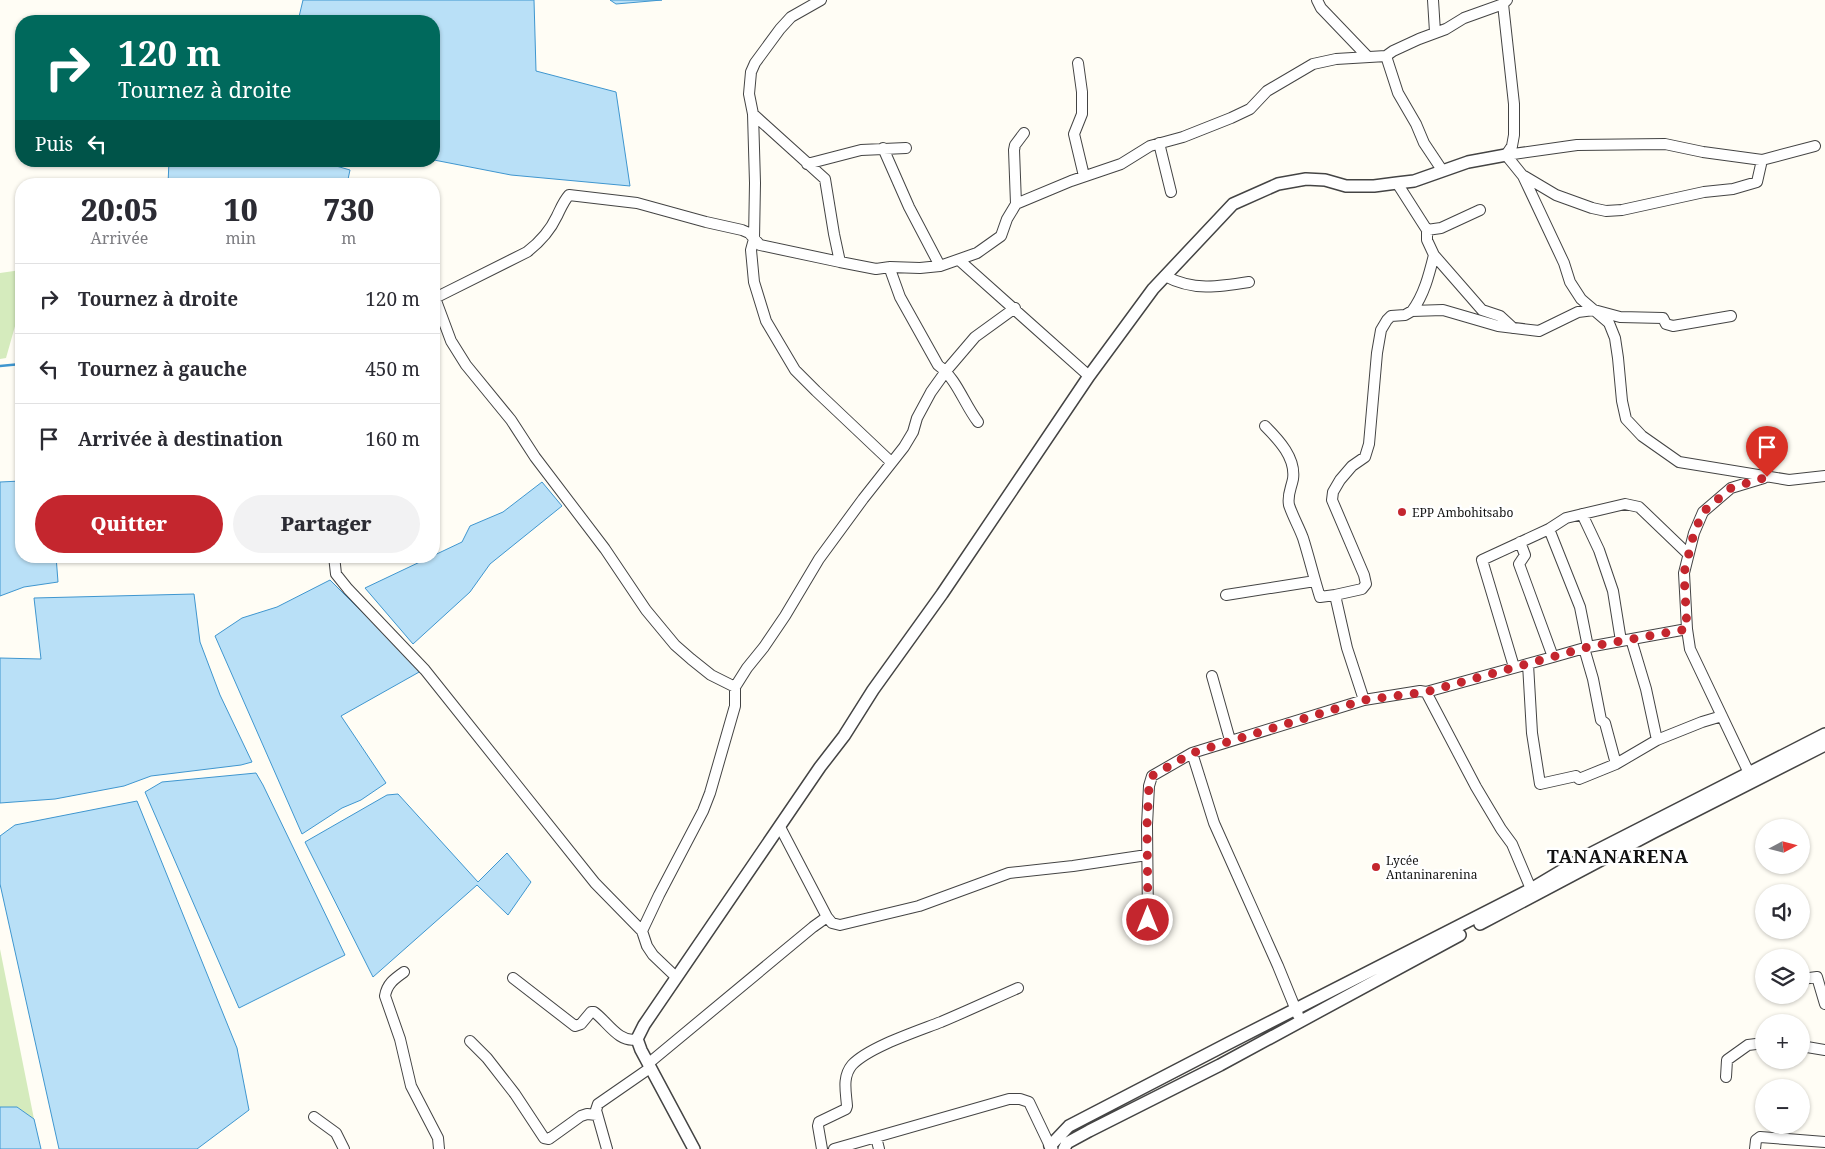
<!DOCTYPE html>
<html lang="fr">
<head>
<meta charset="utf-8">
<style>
	body { margin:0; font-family:"Noto Serif",serif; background:#f2f2f3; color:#2b2b33; height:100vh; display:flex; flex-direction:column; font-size:19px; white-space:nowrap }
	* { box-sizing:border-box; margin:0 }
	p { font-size:16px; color:#7c7c81 }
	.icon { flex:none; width:28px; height:28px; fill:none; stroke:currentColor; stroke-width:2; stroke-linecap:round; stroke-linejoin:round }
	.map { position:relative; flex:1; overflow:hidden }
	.sheet { position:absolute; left:15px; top:178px; width:425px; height:385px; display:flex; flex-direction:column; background:#fff; border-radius:20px; box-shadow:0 1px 4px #0004 }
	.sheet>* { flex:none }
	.hud { position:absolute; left:15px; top:15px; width:425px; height:152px; border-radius:20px; box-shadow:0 1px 4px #0004; background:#00695c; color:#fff; overflow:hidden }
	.needle { width:32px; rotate:83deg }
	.fabs { position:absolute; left:1755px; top:819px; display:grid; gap:10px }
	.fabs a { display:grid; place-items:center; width:55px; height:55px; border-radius:50%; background:#fff; box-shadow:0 1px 4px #0004; font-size:25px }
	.pin { position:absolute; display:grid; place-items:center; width:42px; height:42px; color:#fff; margin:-51px -21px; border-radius:50% 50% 50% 0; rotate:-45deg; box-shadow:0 0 5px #0007 }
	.pin .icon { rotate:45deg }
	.me { position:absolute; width:55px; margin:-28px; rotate:0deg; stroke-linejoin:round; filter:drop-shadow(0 0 4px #0008) }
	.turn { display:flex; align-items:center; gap:18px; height:105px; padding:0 20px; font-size:22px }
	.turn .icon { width:65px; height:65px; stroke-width:2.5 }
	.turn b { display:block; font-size:35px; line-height:42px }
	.then { display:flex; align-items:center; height:48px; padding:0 20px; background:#0003; gap:10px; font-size:19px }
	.eta { display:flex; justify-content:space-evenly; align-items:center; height:85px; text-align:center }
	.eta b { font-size:30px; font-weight:800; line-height:35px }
	.button { display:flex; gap:10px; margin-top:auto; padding:10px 20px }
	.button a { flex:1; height:58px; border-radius:30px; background:#c4262e; color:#fff; font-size:20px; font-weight:800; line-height:58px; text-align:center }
	.button a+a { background:#f2f2f3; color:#2b2b33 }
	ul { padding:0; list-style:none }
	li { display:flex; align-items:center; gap:15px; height:70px; padding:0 20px; border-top:1px solid #e1e1e2 }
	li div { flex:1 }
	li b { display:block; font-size:19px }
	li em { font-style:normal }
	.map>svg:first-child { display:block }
	.green { fill:#d5ebbd }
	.water { fill:#b9e0f7; stroke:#3f96cf }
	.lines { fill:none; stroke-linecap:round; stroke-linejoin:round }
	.stream { stroke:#3f96cf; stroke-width:2.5 }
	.minor-casing { stroke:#444; stroke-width:12 }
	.tertiary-casing { stroke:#444; stroke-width:14 }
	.minor { stroke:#fff; stroke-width:10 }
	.tertiary { stroke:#fff; stroke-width:11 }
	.route { stroke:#c4262e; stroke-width:9; stroke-dasharray:0 16.2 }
	.poi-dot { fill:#c4262e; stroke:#fff; stroke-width:2 }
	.labels { text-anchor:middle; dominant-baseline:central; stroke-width:5; stroke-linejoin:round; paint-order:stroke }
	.poi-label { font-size:12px; fill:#111; stroke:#fff; text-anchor:start }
	.district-label { font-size:18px; font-weight:bold; letter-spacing:1px; fill:#111; stroke:#fff }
</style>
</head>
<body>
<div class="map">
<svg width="1825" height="1149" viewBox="0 0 1825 1149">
	<rect width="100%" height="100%" fill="#fffdf5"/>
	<path class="green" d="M21,270V305L6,358L0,359V273Z
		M0,949L34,1119L17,1107H0Z"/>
	<path class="water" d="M303,0H534L536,71L616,92L630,186L511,175L434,160V21H298Z
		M610,0H662L616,4Z
		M169,161H319L350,170L347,184H168Z
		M21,481V556H56L58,582L24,587L0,596V482Z
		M542,482L562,506L490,564L470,592L413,644L365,588L462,542L470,526L503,512Z
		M330,580L421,671L341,716L386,783L361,800L342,808L302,834L215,636L242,618L277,607Z
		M194,594L200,642L220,695L252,762L241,765L151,776L124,786L55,799L0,803V658L41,659L34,598Z
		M256,773L263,785L345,955L239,1008L145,792L162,782Z
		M398,794L478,882L507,853L531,882L508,915L477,885L373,977L305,842L387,795Z
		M137,801L237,1048L249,1110L197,1149H59L0,884V836L15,825Z
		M0,1107H17L34,1119L41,1149H0Z"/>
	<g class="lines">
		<path class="stream" d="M0,366L21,364"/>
		<defs>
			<path id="minor" d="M821,0L791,17L780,29L755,63L751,72L749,94L753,114L755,183L754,239L751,250L754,282L766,321L795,370L816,391L891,462
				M1317,0L1321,8L1367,56
				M1433,0L1435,32
				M1386,56L1398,93L1416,124L1424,143L1442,170
				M1078,63L1082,92V114L1074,134L1084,176
				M753,114L825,179L834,234L840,262L876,269L890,267L920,268L940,266L977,253L1001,236L1007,219L1016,204L1014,150L1015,145L1024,133
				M1159,143L1171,192
				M883,148L909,207L940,266
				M1506,155L1523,176L1564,263L1570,282L1581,299L1609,323L1615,338L1618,358L1622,401L1626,419L1642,436L1679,462L1789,480L1825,476
				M1506,155L1577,145L1665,144L1703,152L1762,160L1815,146
				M1506,155L1512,146L1514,135V104L1503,4L1507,0
				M807,164L861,150L906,148
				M1524,176L1556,195L1592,208L1606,211L1622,210L1704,192L1733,189L1757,182L1762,160
				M1397,183L1427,230V240L1434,255L1482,310L1500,316L1513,328
				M1016,204L1071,181L1121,164L1150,146L1183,137L1231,118L1250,109L1267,91L1313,64L1336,59L1386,56L1393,51L1419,39L1446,29L1464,18L1503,4
				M1427,230L1441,228L1480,210
				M959,260L1089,376
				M890,267L891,272L900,297L938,365C957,379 964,404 978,422
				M1165,276C1193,291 1218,287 1249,282
				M1412,311C1424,295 1429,275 1434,255
				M1265,426C1279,440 1296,458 1293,479C1291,489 1287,495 1289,505C1293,517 1299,527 1303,538C1309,557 1314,578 1320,597L1335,595
				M1582,514L1599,550L1613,591L1621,641
				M1549,529L1580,607L1588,647
				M1520,542L1525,555L1519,564L1553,657L1588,647L1687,629
				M334,556L336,574L348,589L425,670L595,883L642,931L647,946L653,955L676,977
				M1226,595L1315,581
				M1631,639L1646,689L1657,740
				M1584,648L1593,679L1601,720L1605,723L1616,764
				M1528,664L1532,733L1540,784L1576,776L1579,779L1584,777L1616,764L1657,740L1702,722L1722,716
				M1514,667L1482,560L1549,529L1566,518L1625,504L1639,507L1688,554
				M1212,676L1230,740
				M735,687L747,668L764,647L785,616L819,559L863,499L904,447L913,432L917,418L931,392L946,371L975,337L1015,308
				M1426,692L1476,787L1501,829L1512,844L1531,889
				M1364,700L1347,648L1335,595L1362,589L1366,584L1364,575L1332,500L1333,492L1340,480L1352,466L1365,457L1369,444L1377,353L1381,330L1387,320L1391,316L1405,315L1412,311L1443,310L1498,326L1539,331L1578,312L1594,310L1620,317L1663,318L1666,324L1673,326L1731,316
				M1749,773L1690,649L1687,629L1684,573L1694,533L1703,512L1731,488L1764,478
				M780,827L827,917L832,923L840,925L919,906L1009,873L1073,866L1147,855
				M1148,920L1147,825L1149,786L1152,776L1192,753
				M642,931L659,895L703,811L710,793L735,706V687L711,675L691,659L675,645L646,610L605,549L535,457L511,420L466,365L451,341L435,298L527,252C540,242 550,231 557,216C561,208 563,202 569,195L637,203L706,222L742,230L749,233L760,245L840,262
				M404,972C394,979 387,984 385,996L400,1039L411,1086L438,1138L439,1149
				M513,978L575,1026L581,1024L591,1012H594C607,1021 619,1044 637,1039
				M1802,979L1817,977L1825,1004
				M1298,1015L1278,966L1214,823L1192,753L1364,700L1420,691L1426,692L1553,657
				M470,1041L487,1058L515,1094L544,1138L549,1139L581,1116L587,1114L597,1115
				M1801,1046L1825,1050
				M649,1063L813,927L827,917
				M1726,1077L1727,1060L1748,1045L1764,1043
				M314,1117L336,1133L344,1149
				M876,1137L879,1149
				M607,1149L596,1110L598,1104L650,1068
				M822,1149L818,1126L819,1122L846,1109L847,1106C846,1092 842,1077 852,1065C869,1047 918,1031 941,1022C967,1011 993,999 1018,988
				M834,1149L1009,1099H1020L1029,1102L1050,1146
				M1755,1149L1756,1140L1760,1137L1825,1142"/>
			<path id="tertiary" d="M1480,924L1654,832L1825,745
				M694,1149L641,1050L637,1039L644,1025L820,767L844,736L873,690L942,594L1089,376L1153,289L1233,204L1278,184L1306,179L1325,180L1346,186H1374L1397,183L1414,181L1468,162L1506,155
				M1052,1149L1050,1146L1069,1126L1229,1043L1531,889L1588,855L1825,734
				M1064,1149L1067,1143L1089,1131L1220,1065L1460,935"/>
		</defs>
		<use href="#minor" class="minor-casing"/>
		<use href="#tertiary" class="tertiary-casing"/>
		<use href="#minor" class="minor"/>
		<use href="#tertiary" class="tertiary"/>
	</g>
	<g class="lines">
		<path class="route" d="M1148,920L1147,825L1149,786L1152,776L1192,753L1364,700L1426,692L1588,647L1687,629L1684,573L1694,533L1703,512L1731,488L1767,477"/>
	</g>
	<g class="poi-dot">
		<circle cx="1402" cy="512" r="5"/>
		<circle cx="1376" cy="867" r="5"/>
	</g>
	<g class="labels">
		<g class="poi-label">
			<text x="1412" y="512">EPP Ambohitsabo</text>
			<text x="1386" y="860">Lycée<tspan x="1386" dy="14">Antaninarenina</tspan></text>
		</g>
		<g class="district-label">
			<text x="1618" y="856">TANANARENA</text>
		</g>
	</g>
</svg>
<div class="fabs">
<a><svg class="needle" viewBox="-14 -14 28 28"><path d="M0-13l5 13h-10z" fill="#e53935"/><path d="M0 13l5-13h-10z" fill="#7c7c81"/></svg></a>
<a><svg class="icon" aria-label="sound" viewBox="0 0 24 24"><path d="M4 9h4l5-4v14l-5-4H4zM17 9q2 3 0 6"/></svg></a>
<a><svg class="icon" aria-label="layers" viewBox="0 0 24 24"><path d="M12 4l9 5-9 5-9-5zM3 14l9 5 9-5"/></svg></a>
<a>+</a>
<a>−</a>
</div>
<div class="pin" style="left:1767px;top:477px;background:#d93025"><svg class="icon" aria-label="arrive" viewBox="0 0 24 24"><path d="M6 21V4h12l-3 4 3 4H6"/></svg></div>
<svg class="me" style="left:1148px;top:920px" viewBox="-20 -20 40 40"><circle r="17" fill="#c4262e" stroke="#fff" stroke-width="3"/><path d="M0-11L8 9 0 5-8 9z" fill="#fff"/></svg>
<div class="hud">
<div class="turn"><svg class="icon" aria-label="right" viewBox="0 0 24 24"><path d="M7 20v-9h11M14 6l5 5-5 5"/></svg><div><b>120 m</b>Tournez à droite</div></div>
<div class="then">Puis<svg class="icon" aria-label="left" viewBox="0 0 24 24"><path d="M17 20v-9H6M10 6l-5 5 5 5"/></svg></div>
</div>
<section class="sheet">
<div class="eta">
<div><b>20:05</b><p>Arrivée</p></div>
<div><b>10</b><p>min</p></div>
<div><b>730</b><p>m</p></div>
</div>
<ul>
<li><svg class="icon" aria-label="right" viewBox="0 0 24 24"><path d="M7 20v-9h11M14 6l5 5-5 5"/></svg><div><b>Tournez à droite</b></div><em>120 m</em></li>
<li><svg class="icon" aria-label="left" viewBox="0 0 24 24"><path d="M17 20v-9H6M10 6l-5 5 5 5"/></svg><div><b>Tournez à gauche</b></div><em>450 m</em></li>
<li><svg class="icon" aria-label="arrive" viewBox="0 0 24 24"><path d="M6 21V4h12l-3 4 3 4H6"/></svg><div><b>Arrivée à destination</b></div><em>160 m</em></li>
</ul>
<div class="button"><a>Quitter</a><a>Partager</a></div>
</section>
</div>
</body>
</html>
